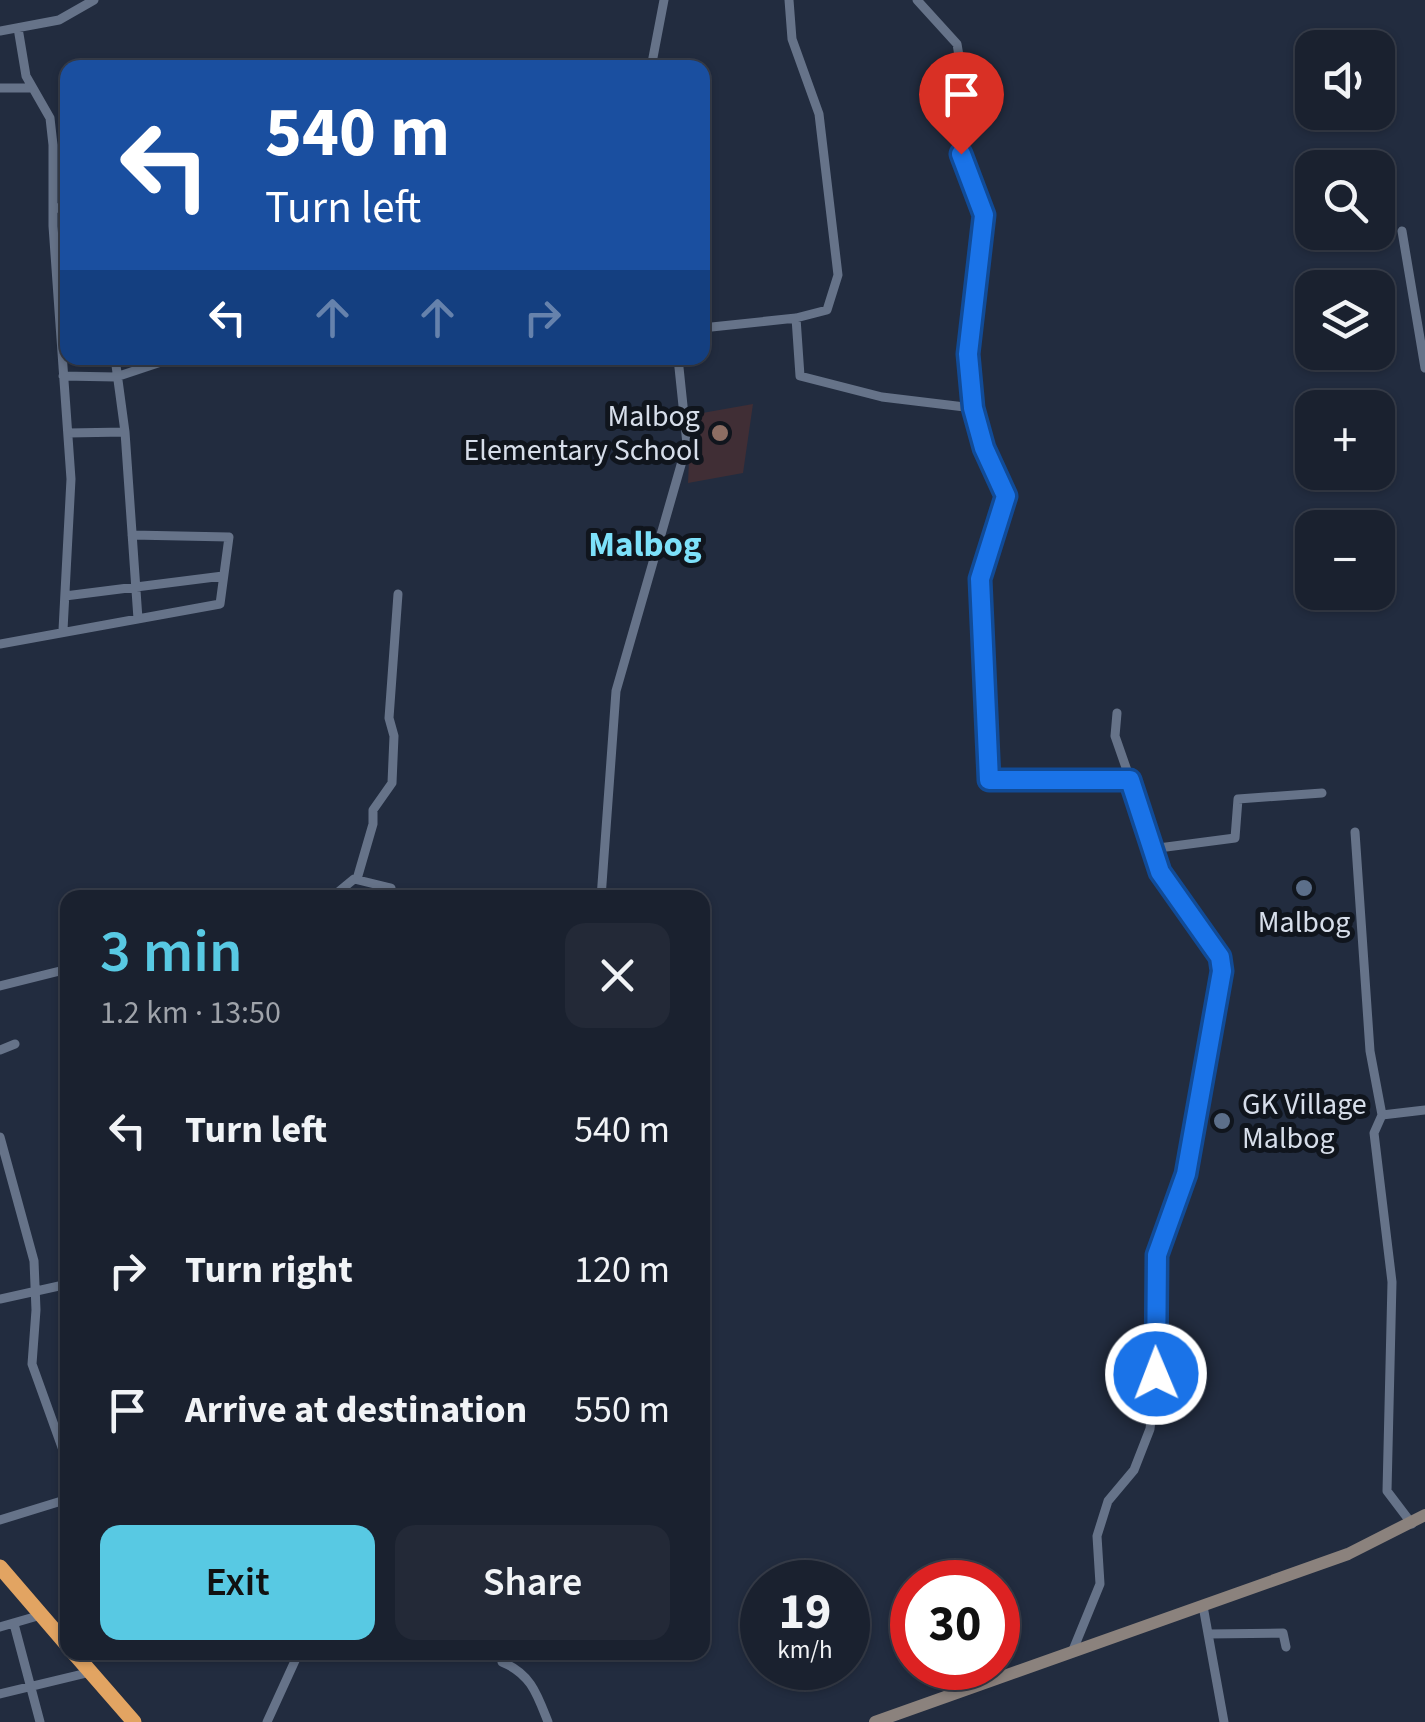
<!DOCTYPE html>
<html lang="en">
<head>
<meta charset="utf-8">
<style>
	body { margin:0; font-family:"Source Sans 3",sans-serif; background:#232937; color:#f1f3f6; height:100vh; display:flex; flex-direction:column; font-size:38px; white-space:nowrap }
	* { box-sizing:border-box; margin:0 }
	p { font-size:32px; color:#9fa3aa }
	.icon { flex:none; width:55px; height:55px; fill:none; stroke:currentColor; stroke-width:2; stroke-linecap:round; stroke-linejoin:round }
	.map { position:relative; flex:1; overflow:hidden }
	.panel { position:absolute; left:60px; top:890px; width:650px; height:770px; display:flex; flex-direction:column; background:#1a212f; border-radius:20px; box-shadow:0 2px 8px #0004,0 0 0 2px #383e4b }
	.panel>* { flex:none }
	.banner { position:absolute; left:60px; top:60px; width:650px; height:305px; border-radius:20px; box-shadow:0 2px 8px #0004,0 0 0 2px #383e4b; background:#1a4fa0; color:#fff; overflow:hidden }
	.buttons { position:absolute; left:1295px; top:30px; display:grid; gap:20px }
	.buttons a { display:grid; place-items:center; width:100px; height:100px; border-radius:20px; background:#1a212f; box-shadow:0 2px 8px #0004,0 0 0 2px #383e4b; font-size:50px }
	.speed { position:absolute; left:740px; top:1560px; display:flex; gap:20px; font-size:50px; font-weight:700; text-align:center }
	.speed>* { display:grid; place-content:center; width:130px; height:130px; border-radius:50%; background:#1a212f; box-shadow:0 2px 8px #0004,0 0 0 2px #383e4b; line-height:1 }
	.speed small { font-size:25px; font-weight:400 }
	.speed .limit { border:15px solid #d22; background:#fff; color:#111 }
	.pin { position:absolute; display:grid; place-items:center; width:85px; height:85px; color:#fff; margin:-102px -42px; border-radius:50% 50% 50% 0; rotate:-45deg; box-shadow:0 0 10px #0007 }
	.pin .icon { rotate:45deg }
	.me { position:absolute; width:110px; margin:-55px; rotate:359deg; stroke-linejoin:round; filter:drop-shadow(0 0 8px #0008) }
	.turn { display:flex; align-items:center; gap:35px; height:210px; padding:0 40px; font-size:45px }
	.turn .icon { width:130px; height:130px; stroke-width:2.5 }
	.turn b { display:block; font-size:70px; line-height:85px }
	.lanes { display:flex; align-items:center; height:95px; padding:0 40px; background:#0003; justify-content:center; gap:50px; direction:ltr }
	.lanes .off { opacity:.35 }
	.round { display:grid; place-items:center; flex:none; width:105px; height:105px; border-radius:20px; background:#232937 }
	.head { display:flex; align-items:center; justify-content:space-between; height:170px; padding:0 40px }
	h1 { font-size:60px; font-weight:600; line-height:75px; color:#58c9e3 }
	.button { display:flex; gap:20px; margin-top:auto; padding:20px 40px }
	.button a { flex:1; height:115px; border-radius:20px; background:#58c9e3; color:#111; font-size:40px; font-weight:600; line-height:115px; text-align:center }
	.button a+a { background:#232937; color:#f1f3f6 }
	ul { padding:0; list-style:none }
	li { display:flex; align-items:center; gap:30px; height:140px; padding:0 40px }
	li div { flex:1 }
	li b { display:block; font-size:38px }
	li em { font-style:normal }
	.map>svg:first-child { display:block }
	.education { fill:#402e35 }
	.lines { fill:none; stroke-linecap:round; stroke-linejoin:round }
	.street { stroke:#667389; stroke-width:9 }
	.secondary { stroke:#8b827d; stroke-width:12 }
	.highway { stroke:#e2a462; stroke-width:15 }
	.route-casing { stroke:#114b97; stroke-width:25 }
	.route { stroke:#1a73e8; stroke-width:18 }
	.education-dot { fill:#8d6e63; stroke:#10151d; stroke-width:4 }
	.service-dot { fill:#5c6f8a; stroke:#10151d; stroke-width:4 }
	.labels { text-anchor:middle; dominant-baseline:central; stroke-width:10; stroke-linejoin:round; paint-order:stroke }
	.poi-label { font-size:30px; fill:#d7deea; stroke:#10151d; text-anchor:end }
	.quarter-label { font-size:35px; font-weight:bold; fill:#7de1fa; stroke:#10151d }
</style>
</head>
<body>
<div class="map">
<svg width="1425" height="1722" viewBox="0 0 1425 1722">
	<rect width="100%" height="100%" fill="#222c3f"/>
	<path class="education" d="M753,404L743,473L688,483L691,415Z"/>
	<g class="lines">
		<path class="street" d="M917,0L957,44L964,85L961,154L984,215L967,354L973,408
			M18,28L26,76L50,118L53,145V226L71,479L63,630
			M0,31L59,20L94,0
			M651,68L664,0
			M0,88H30
			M53,207L68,210
			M1402,231L1425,368
			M796,318L800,376L882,397L973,408L983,448L1006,496L980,579L989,780L1130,779L1159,872L1220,957L1222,971L1186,1174L1157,1255L1156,1374L1150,1429L1134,1470L1108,1501L1097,1536L1100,1584L1073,1650
			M702,328L796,318L827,310L838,275L819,114L792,39L789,0
			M115,358L125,432L138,619
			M63,376L116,377L173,358
			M68,433L125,432
			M65,596L223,576
			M0,644L220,604L229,537L132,535
			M1117,713L1115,736L1130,779
			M1355,832L1370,1051L1382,1115L1425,1110
			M1151,849L1235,838L1238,799L1322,793
			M357,879L373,824V810L392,783L394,736L389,718L398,594
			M331,898L354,879L391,888
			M601,898L616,691L687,444L678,358
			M0,986L68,969
			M0,1050L15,1044
			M1382,1115L1374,1133L1392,1282L1387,1491L1412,1524
			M0,1137L34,1261L36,1310L32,1364L68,1464
			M0,1299L68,1284
			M0,1520L68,1499
			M1203,1606L1224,1722
			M14,1624L40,1722
			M0,1627L41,1615
			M1208,1634L1283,1633L1286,1647
			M502,1662C531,1674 537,1694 548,1722
			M0,1694L91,1672
			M267,1722L299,1652"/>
		<path class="secondary" d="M875,1722L1348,1554L1425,1515"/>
		<path class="highway" d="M0,1567L68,1646
			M73,1652L134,1722"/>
	</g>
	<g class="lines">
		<defs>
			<path id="route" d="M961,154L984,215L968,354L973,408L984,448L1006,496L980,579L989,780H1130L1160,872L1220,957L1222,971L1186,1174L1157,1255L1156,1374"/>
		</defs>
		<use href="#route" class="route-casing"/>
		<use href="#route" class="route"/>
	</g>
	<circle class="education-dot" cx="720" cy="433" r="10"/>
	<g class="service-dot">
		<circle cx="1304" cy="888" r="10"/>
		<circle cx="1222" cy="1121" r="10"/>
	</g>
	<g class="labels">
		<g class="poi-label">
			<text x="700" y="416">Malbog<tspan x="700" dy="34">Elementary School</tspan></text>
			<text x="1304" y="922" text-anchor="middle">Malbog</text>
			<text x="1242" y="1104" text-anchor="start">GK Village<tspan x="1242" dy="34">Malbog</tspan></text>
		</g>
		<g class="quarter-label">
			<text x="645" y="545">Malbog</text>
		</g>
	</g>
</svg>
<div class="buttons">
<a><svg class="icon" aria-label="sound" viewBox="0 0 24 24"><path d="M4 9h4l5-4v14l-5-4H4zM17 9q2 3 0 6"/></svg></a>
<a><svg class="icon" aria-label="search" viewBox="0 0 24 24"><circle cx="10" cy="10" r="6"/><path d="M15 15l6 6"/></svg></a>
<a><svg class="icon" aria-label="layers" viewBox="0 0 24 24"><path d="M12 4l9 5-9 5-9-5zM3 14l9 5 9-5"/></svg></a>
<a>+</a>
<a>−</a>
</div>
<div class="speed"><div>19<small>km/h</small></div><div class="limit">30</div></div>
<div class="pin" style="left:961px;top:154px;background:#d93025"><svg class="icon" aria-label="arrive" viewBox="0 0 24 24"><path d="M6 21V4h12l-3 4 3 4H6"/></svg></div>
<svg class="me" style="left:1156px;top:1374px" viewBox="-20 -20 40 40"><circle r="17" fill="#1a73e8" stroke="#fff" stroke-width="3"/><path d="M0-11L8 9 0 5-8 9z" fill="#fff"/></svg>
<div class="banner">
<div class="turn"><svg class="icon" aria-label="left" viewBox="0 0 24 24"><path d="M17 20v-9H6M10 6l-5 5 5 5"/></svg><div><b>540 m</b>Turn left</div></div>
<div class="lanes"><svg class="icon" aria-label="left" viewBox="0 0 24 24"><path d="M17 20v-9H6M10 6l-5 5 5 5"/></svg><svg class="icon off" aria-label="ahead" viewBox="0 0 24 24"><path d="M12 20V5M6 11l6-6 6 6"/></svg><svg class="icon off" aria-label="ahead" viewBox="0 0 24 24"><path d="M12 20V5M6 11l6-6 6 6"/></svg><svg class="icon off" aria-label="right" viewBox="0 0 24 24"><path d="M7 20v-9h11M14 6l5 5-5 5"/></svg></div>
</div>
<section class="panel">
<div class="head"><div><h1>3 min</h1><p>1.2 km · 13:50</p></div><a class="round"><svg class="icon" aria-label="close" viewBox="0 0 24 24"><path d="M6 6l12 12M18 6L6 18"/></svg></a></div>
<ul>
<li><svg class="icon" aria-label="left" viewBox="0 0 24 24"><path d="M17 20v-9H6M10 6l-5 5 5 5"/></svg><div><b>Turn left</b></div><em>540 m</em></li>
<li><svg class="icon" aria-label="right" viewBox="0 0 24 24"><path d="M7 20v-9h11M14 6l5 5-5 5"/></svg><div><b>Turn right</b></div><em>120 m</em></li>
<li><svg class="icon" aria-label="arrive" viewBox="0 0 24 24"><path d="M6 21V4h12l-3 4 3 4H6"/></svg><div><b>Arrive at destination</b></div><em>550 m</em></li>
</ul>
<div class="button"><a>Exit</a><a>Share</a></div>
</section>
</div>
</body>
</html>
